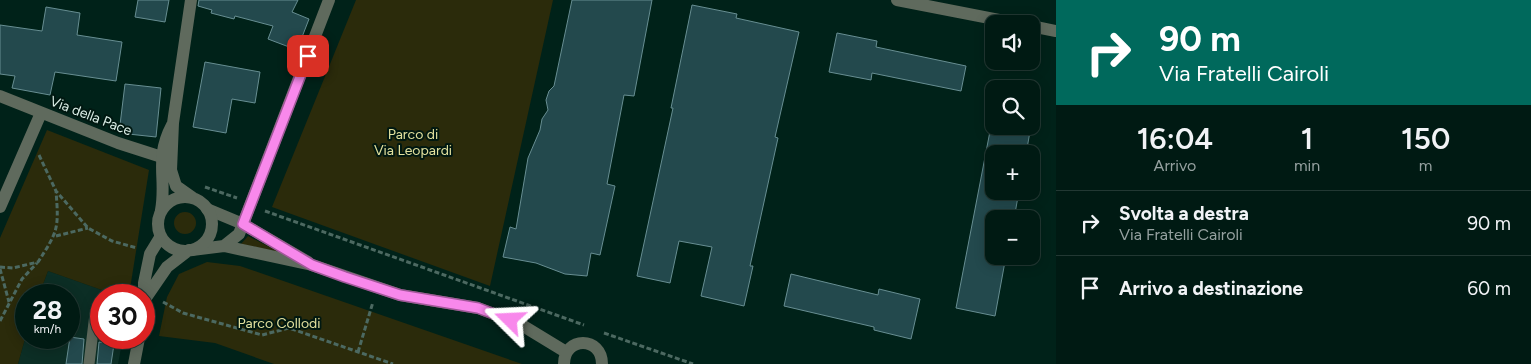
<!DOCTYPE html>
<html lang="it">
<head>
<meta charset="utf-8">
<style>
	body { margin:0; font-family:Figtree,sans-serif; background:#0e2721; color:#f1f3f6; height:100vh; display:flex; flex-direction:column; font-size:19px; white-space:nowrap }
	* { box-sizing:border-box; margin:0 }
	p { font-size:16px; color:#95a1a0 }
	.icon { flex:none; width:28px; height:28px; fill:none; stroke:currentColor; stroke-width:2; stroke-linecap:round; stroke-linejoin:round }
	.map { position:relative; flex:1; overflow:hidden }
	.side { display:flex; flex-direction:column; background:#001a13; width:475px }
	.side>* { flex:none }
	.top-card { background:#00695c; color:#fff; overflow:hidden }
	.tools { position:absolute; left:985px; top:15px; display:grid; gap:10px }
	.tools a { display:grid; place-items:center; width:55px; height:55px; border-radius:10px; background:#001a13; box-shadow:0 2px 12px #0003,0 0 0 1px #223833; font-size:25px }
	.speed { position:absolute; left:15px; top:284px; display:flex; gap:10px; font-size:25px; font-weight:700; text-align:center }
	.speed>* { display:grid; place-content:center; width:65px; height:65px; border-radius:50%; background:#001a13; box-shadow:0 2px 12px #0003,0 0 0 1px #223833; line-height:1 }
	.speed small { font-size:12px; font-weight:400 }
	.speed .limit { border:8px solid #d22; background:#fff; color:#111 }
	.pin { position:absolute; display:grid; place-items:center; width:42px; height:42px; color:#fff; margin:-21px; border-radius:10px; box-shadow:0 2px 8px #0006 }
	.me { position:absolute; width:55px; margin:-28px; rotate:291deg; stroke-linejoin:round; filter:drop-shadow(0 0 4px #0008) }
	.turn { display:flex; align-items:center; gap:18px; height:105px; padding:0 20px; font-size:22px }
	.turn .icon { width:65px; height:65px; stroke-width:2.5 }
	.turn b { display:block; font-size:35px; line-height:42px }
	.eta { display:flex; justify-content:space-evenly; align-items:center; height:85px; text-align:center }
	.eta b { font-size:30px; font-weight:600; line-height:35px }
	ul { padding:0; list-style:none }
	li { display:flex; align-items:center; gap:15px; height:65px; padding:0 20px; border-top:1px solid #223833 }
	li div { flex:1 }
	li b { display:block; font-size:19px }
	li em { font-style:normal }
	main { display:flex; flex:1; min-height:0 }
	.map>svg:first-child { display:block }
	.built { fill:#0c2e25 }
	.green { fill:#2b2b0b }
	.building { fill:#23494d; stroke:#678e92 }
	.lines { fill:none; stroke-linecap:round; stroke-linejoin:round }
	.path { stroke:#4c6961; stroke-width:3; stroke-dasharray:5 2.5; stroke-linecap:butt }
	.service { stroke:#5f6a5d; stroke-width:11 }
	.minor { stroke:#5f6a5d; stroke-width:12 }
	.tertiary { stroke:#5f6a5d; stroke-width:12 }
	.route-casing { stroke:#a15899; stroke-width:12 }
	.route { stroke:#f888eb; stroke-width:9 }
	.labels { text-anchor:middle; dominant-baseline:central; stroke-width:4; stroke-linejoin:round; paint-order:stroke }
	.street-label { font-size:14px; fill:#dbeee7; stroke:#001811 }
	.park-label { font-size:14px; fill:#e2e19e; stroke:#001811 }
</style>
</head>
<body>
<main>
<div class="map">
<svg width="1056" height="364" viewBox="0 0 1056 364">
	<rect width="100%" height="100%" fill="#002219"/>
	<path class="built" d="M48,271L116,295H101V338H123L118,364H18L26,335V338H69V295H39Z"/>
	<path class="green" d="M356,0H553L490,286L272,207Z
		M47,130L149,170L129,295H116L48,271L39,295H26V335L18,364H0V238Z
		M174 223a11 11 0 1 1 22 0a11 11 0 1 1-22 0Z
		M248,236L279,252L241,244Z
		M207,262L240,266L522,364H274L215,343L159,336L167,297L179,274Z"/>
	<path class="building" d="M138,0H169L165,22L135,17Z
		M199,0H298L292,12L309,19L297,50L268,39L273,26L235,16L234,19L211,13L212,10L198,6Z
		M572,0H652L634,96L624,95L607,184L615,186L600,255L591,253L587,276L565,274L536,263L503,257L510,227L516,229L528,158L540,130L542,119L548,110L546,100L549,91L554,86Z
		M692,5L737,14L736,18L799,32L775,137L778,138L750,266H753L744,306L701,296L712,247L679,241L670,283L637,276L673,108H671Z
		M46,7L80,13L77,35L122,42L116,81L55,72L50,95L12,88L15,76L0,74V25L42,31Z
		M837,33L877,41L876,47L966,66L961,91L872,73L871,80L829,72Z
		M205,62L260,72L255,103L232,99L226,133L193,127Z
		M125,84L161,88L156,137L119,133Z
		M991,126H1031L1026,154H994V191H1019L1014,219H994V256H1006L995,316L956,308Z
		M791,274L878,295L879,289L920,299L911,339L874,330V327L784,306Z
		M70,337L84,339L82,364H66Z
		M99,342L114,344L111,364H97Z"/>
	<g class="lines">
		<path class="path" d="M39,155L56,191L88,228L112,241L137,248
			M205,187L237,198
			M265,211L584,325
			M56,236L88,228
			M0,267L13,268L38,262C58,231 59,229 56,191
			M0,269L9,302
			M163,302L183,313L262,335L289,328L393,364
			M0,321L22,279L37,263
			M604,333L693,364
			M358,352L373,302"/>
		<path class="service" d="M89,364L95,314L101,316"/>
		<path class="minor" d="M897,0L1020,24
			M1031,26L1056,31
			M0,96L118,143L171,160
			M0,207L41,113
			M207,209L243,224L308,262
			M224,246L239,234L329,0
			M192,250L224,246L312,265L400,295L478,308L520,324L566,352
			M564,364C564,336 602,336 602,364"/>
		<path class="tertiary" d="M191,0L173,123L171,170L176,186L193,198
			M158 224a27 27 0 1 1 54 0a27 27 0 1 1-54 0Z
			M161,210C167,178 154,159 172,125
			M145,299L167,267L189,250
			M144,307V283L150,254L161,236
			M134,364L139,338"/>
	</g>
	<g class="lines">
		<defs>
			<path id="route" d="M308,56L243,224L312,265L345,277L400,295L478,308L510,320"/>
		</defs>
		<use href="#route" class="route-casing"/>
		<use href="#route" class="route"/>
	</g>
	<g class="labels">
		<g class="street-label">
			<text transform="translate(91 116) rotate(21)">Via della Pace</text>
		</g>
		<g class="park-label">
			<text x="413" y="134">Parco di<tspan x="413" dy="16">Via Leopardi</tspan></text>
			<text x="279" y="323">Parco Collodi</text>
		</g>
	</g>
</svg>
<div class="tools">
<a><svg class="icon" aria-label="sound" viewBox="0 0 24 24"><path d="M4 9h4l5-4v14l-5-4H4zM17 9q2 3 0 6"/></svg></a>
<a><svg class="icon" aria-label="search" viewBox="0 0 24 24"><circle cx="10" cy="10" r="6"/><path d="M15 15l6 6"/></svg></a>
<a>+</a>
<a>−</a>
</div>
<div class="speed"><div>28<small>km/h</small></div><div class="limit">30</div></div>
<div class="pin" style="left:308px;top:56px;background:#d93025"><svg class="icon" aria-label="arrive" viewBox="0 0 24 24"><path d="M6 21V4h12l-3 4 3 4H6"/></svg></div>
<svg class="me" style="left:510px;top:320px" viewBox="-20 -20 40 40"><path d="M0-17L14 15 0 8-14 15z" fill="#f888eb" stroke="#fff" stroke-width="4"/></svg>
</div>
<section class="side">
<div class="top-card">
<div class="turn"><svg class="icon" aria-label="right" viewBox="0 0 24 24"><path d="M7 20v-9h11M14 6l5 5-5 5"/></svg><div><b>90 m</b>Via Fratelli Cairoli</div></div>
</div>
<div class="eta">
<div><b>16:04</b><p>Arrivo</p></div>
<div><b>1</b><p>min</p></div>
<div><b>150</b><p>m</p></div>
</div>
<ul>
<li><svg class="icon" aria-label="right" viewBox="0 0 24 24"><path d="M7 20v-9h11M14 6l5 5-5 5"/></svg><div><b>Svolta a destra</b><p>Via Fratelli Cairoli</p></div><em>90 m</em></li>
<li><svg class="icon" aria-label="arrive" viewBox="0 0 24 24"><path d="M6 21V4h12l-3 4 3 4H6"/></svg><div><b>Arrivo a destinazione</b></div><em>60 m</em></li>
</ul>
</section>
</main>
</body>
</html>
